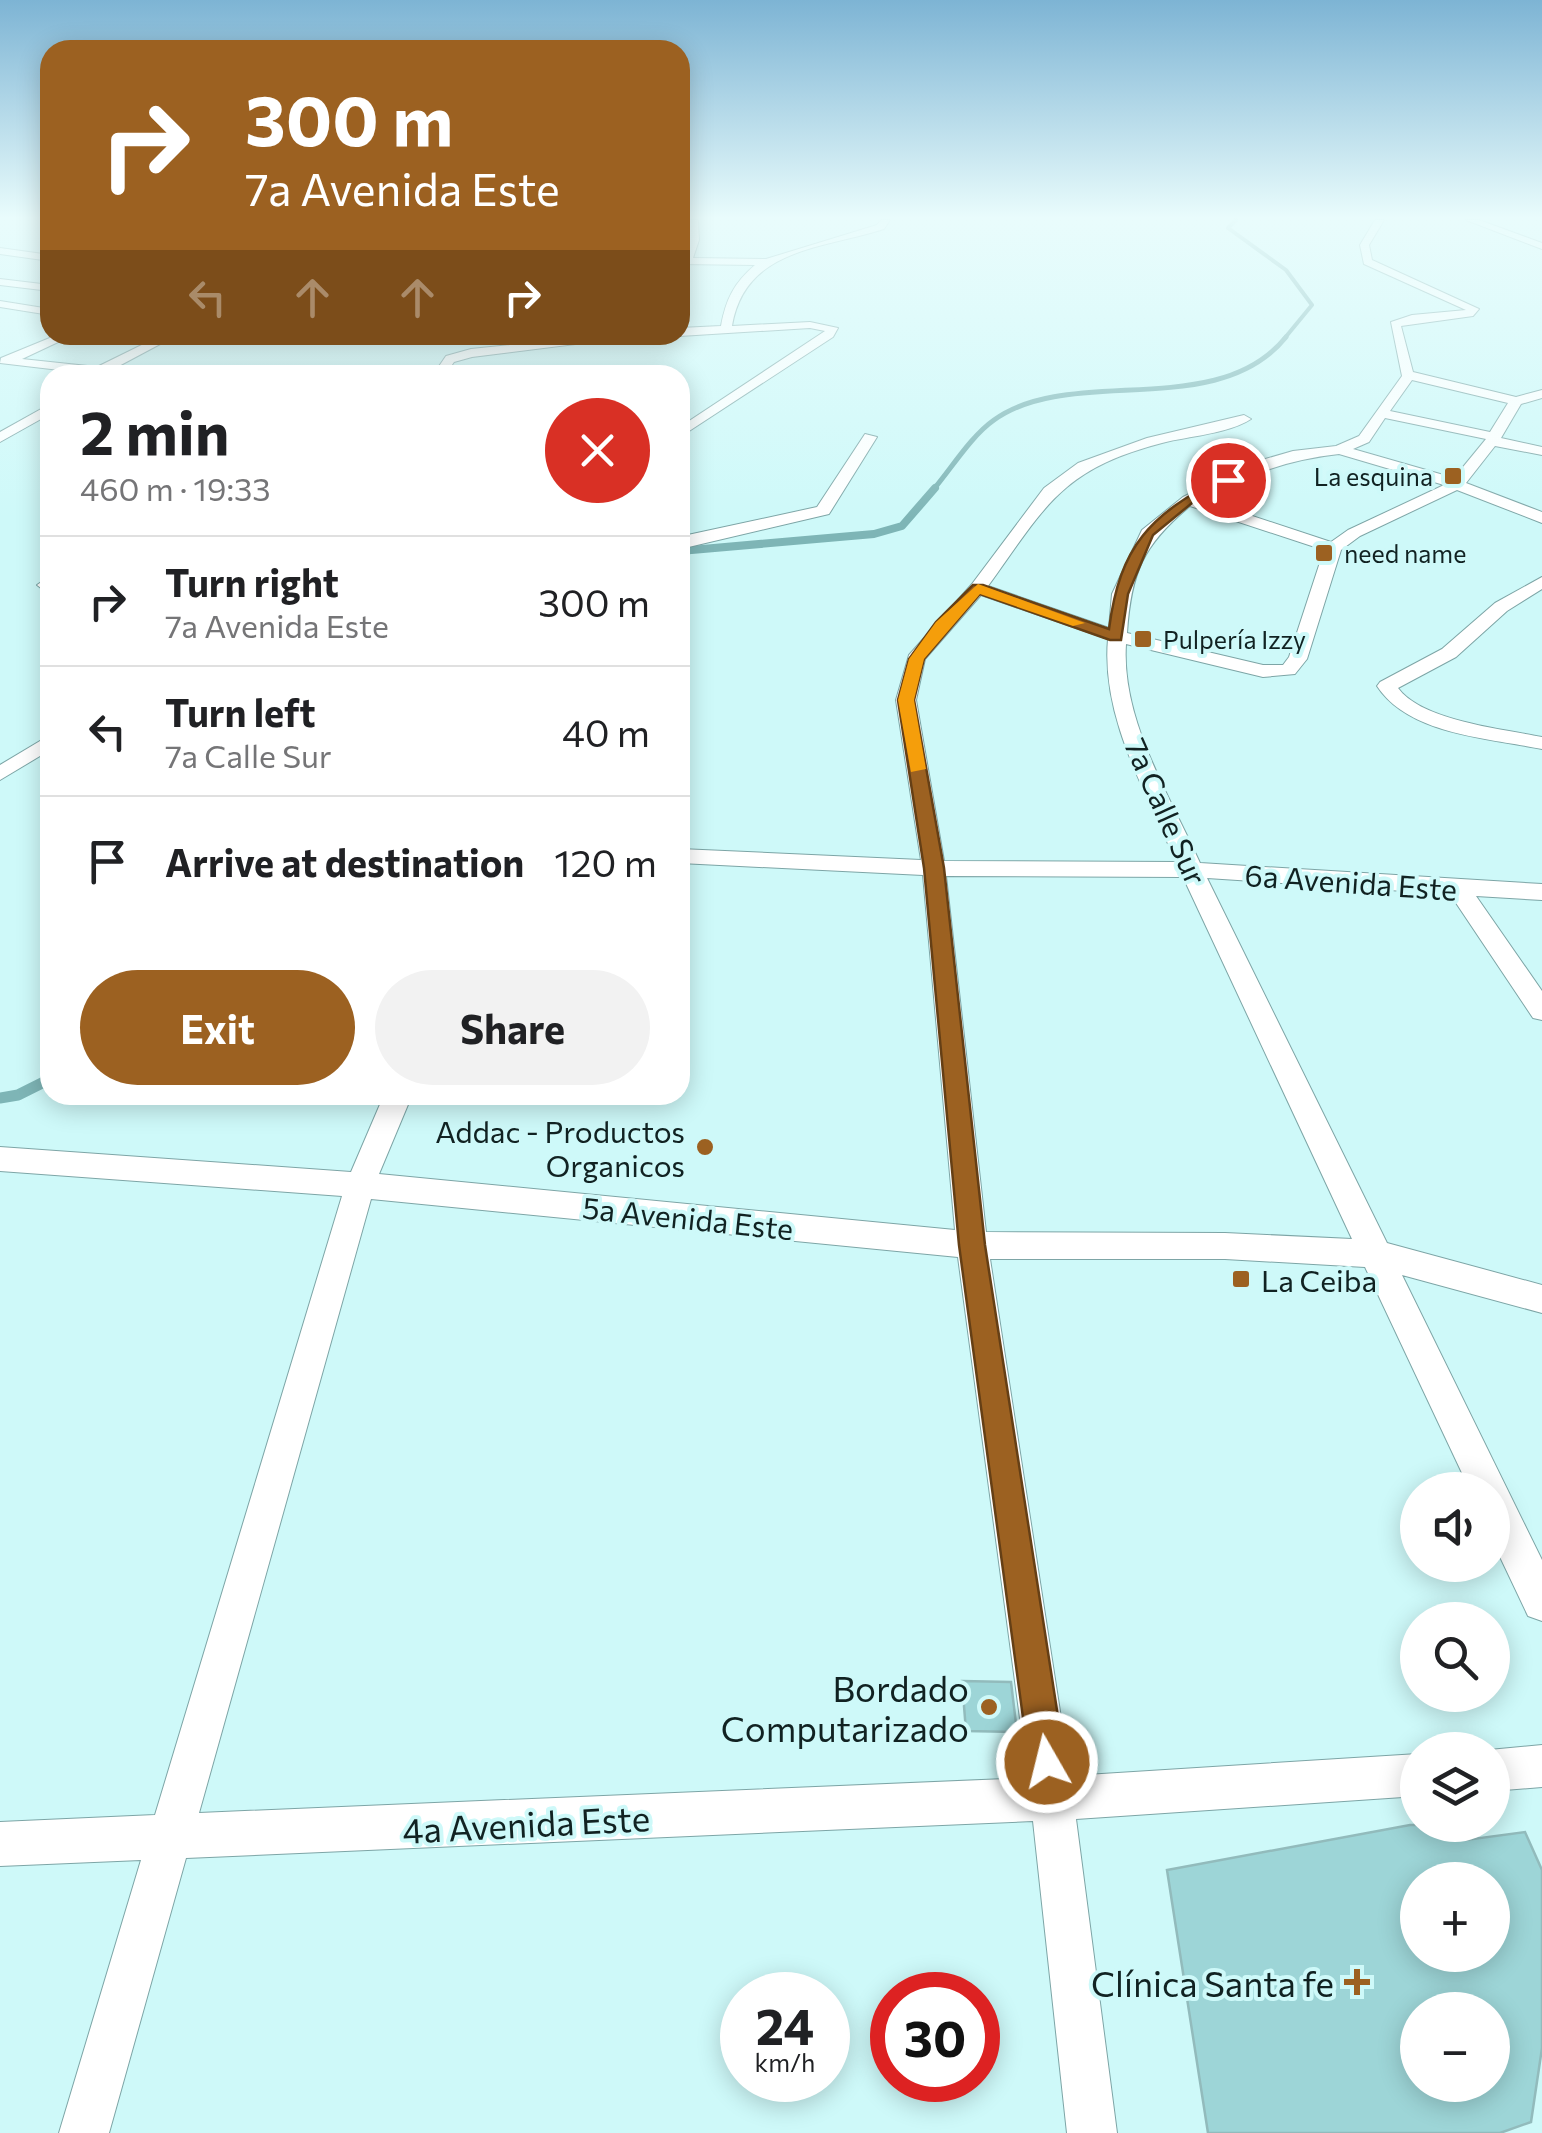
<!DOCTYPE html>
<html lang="en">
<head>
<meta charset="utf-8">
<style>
	body { margin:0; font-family:Commissioner,sans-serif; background:#f2f2f2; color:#202124; height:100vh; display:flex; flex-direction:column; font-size:38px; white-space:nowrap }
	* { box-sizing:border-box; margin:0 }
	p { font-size:32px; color:#757577 }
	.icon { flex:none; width:55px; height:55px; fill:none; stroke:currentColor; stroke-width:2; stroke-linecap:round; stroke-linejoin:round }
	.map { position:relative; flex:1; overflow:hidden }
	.sheet { position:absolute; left:40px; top:365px; width:650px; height:740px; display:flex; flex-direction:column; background:#fff; border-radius:30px; box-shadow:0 5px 25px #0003 }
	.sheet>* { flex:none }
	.banner { position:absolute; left:40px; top:40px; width:650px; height:305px; border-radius:30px; box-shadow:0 5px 25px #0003; background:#9c6121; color:#fff; overflow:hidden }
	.buttons { position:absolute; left:1400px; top:1472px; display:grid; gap:20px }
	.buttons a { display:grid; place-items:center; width:110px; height:110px; border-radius:50%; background:#fff; box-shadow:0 5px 25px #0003; font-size:50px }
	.speed { position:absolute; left:720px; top:1972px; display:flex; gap:20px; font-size:50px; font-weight:700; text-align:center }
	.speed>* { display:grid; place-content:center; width:130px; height:130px; border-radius:50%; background:#fff; box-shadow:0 5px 25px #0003; line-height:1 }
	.speed small { font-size:25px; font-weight:400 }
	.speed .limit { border:15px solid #d22; background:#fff; color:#111 }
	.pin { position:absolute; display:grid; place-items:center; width:85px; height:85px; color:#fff; margin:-42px; border:5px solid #fff; border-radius:50%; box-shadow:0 2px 10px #0007 }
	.me { position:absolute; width:110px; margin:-55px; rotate:352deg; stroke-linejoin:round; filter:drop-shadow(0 0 8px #0008) }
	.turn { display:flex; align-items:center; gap:35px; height:210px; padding:0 40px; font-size:45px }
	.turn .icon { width:130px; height:130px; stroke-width:2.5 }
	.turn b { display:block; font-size:70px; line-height:85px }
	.lanes { display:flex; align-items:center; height:95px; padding:0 40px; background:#0003; justify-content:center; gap:50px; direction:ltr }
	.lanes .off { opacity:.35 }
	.round { display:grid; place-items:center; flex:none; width:105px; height:105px; border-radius:52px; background:#f2f2f2 }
	.headline { display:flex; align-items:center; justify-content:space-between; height:170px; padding:0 40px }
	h1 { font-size:60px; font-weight:700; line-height:75px }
	.button { display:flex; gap:20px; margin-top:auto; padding:20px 40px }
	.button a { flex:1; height:115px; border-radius:60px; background:#9c6121; color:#fff; font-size:40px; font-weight:700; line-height:115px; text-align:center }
	.button a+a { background:#f2f2f2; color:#202124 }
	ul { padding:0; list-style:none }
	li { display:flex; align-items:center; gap:30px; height:130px; padding:0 40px; border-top:2px solid #e0e0e0 }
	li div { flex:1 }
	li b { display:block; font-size:38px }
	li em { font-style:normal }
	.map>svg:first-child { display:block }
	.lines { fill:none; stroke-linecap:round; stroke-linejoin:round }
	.stream-far3 { stroke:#7eb5b6; stroke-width:4 }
	.stream-far2 { stroke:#7eb5b6; stroke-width:5 }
	.stream-far1 { stroke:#7eb5b6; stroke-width:8 }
	.stream { stroke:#7eb5b6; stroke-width:11 }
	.building { fill:#9dd5d7; stroke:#92bbbc; stroke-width:2.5; fill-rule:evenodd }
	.minor-casing { stroke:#7da5a6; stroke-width:2 }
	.minor { fill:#fff; fill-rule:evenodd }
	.route { fill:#9c6121; stroke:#653f15; stroke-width:2.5 }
	.slow { fill:#f59e0b }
	.poi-dot { fill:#9c6121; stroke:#cef9f9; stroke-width:4 }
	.labels { text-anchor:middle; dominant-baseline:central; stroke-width:8; stroke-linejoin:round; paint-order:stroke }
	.far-poi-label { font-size:25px; fill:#122; stroke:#cef9f9; text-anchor:start }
	.street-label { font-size:30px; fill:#122; stroke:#cef9f9 }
	.poi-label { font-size:30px; fill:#122; stroke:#cef9f9; text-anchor:end }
	.near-poi-label { font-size:35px; fill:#122; stroke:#cef9f9; text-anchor:end }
	.near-street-label { font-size:35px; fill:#122; stroke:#cef9f9 }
</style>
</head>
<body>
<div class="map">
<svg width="1542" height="2133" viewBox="0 0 1542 2133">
	<rect width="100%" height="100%" fill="#cef9f9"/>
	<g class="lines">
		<path class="stream-far3" d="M1236,220L1228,228L1286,270L1312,305L1284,339"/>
		<path class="stream-far2" d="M933,490C951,469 971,436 994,420C1071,364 1218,422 1286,337"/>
		<path class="stream-far1" d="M680,551L874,534L902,526L935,488"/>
		<path class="stream" d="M0,1098L18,1095L50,1079"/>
	</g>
	<path class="building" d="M962,1681L1011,1682L1017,1732L966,1731Z
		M1410,1825H1459L1466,1840L1525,1832L1542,1870V2048L1531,2122L1500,2133H1208L1167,1870ZM1418,1880H1492V1955H1418ZM1418,2010H1492V2085H1418Z"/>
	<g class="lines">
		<defs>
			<path id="minor" d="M688,220H698L699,240L693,258L766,259L877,225L881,220H890L884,229C822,249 745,248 732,326L810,322L838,328L833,337L680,437V427L825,331L810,328L680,336L678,335L680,328L721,326C726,299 734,283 755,265L680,264L689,240Z
				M1375,220H1384L1369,245L1372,260L1479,309L1473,316L1401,326L1413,372L1516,397L1542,390V398L1521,404L1501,438L1542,447V455L1495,446L1466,483L1542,512V523L1457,490L1360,536L1341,550L1307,659L1295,674L1263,677L1126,644C1121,720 1169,794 1200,863L1542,884V900L1476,896L1542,991V1020L1533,1018L1450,894L1207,878L1387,1243L1542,1285V1313L1402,1275L1542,1560V1621L1528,1616L1492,1540V1490H1470L1365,1267L1225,1259H990L1070,1776L1418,1754V1796L1076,1819L1117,2133H1067L1033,1821L186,1858L109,2133H59L141,1860L0,1866V1822L155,1815L342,1196L0,1171V1147L351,1172L384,1095H412L379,1174L955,1230L923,875L680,863V849L921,860L896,700L909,655L972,584L1044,488L1078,463L1147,438L1244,415L1251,419C1228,434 1189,436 1162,443C1061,469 1045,507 988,586L1109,628L1112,594L1142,530L1183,497L1255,462L1293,451L1336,446L1359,436L1402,376L1391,322L1412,315L1466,310L1364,264L1360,245ZM1412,380L1508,403L1490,432L1390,411ZM1385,418L1486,439L1454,478L1353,449L1369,442ZM1339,454L1444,485L1348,530L1331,542L1201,499C1250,475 1284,460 1339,454ZM1190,506L1324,550L1289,657L1283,665H1263L1127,633C1131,572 1143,545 1190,506ZM981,595L1108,639C1101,718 1146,791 1176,862L944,861L916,700L925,659ZM946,876L1183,877L1352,1239L1225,1233L986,1232ZM371,1199L958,1257L1028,1778L199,1813Z
				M1466,220H1479L1542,243V249Z
				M0,248L50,255V261L0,254Z
				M0,279L50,285V291L0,285Z
				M0,301L50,309V315L0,307Z
				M57,335H73L22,359L97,367L162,335H177L102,375L0,363L1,358Z
				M607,335H647L472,357L454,362L445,375H433L446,356L471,349Z
				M50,404V414L0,442V432Z
				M865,434L877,437L829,514L680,549L683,536L817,507Z
				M50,576V595L37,585Z
				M1542,577V589L1507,611L1456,657L1398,688C1422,721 1503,729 1542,737V749C1489,738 1409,735 1377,686L1380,682L1442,649L1495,603Z
				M50,735V750L0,780V765Z
				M1542,1745V1787L1492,1791V1750H1489Z"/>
		</defs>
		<use href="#minor" class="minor-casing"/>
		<use href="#minor" class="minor"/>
	</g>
	<linearGradient id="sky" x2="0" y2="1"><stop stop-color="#7db4d4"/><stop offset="0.42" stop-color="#e9fcfc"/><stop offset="1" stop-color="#e9fcfc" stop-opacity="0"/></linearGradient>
	<rect width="1542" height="518" fill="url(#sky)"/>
	<path class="route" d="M1223,477L1234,480L1192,503L1153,535L1128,594L1121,640H1110L980,594L924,659L914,700L944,868L985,1245L1065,1762L1059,1775L1047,1780L1035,1775L1029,1762L959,1245L924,868L898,700L909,659L936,622L973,585H983L1109,629C1120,545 1150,515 1223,477Z"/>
	<path class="slow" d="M978,584L1085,623L1073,626L980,594L924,659L914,700L926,769L911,772L898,700L909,659L936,622Z"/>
	<g class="poi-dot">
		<rect x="1443" y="466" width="20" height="20" rx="5"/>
		<rect x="1314" y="543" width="20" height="20" rx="5"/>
		<rect x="1133" y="629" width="20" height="20" rx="5"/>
		<circle cx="705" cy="1147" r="10"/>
		<rect x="1231" y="1269" width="20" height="20" rx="5"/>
		<circle cx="989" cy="1707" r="10"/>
		<path d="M1352 1967h10v10h10v10h-10v10h-10v-10h-10v-10h10z"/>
	</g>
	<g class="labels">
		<g class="far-poi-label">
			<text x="1433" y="476" text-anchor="end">La esquina</text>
			<text x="1344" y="553">need name</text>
			<text x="1163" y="639">Pulpería Izzy</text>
		</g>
		<g class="street-label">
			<text transform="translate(1167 811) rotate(66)">7a Calle Sur</text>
			<text transform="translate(1351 881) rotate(4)">6a Avenida Este</text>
			<text transform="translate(688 1217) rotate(6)">5a Avenida Este</text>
		</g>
		<g class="poi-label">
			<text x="685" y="1130">Addac - Productos<tspan x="685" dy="34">Organicos</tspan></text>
			<text x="1261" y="1279" text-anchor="start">La Ceiba</text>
		</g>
		<g class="near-poi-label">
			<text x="969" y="1687">Bordado<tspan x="969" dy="40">Computarizado</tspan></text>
			<text x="1334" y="1982">Clínica Santa fe</text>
		</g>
		<g class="near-street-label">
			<text transform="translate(526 1823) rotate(-3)">4a Avenida Este</text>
		</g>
	</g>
</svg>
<div class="buttons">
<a><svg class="icon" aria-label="sound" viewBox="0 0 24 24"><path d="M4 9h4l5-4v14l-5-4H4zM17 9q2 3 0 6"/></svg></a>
<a><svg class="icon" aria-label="search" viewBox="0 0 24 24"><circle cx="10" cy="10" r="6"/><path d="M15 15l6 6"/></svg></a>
<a><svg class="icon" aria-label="layers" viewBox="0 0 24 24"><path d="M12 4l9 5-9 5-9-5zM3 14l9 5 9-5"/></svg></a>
<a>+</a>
<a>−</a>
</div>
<div class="speed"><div>24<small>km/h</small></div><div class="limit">30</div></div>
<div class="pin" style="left:1228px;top:480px;background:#d93025"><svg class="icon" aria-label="arrive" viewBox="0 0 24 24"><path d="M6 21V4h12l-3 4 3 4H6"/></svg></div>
<svg class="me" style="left:1047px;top:1762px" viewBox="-20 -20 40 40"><circle r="17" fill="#9c6121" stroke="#fff" stroke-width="3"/><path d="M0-11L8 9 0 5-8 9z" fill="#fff"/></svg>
<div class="banner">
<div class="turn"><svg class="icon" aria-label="right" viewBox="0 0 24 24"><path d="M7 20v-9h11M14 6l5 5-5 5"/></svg><div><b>300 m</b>7a Avenida Este</div></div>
<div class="lanes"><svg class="icon off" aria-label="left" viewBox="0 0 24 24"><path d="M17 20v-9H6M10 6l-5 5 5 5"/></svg><svg class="icon off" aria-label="ahead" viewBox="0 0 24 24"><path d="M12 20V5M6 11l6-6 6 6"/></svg><svg class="icon off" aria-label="ahead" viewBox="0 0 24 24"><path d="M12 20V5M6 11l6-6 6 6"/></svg><svg class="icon" aria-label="right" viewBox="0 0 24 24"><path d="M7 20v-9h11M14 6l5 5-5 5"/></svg></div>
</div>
<section class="sheet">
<div class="headline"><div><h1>2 min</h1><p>460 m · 19:33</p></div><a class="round" style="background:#d93025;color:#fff"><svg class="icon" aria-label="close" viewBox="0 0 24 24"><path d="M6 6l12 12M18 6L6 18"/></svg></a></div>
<ul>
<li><svg class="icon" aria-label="right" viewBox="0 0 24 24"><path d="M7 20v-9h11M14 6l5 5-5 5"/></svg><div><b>Turn right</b><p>7a Avenida Este</p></div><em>300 m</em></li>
<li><svg class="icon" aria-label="left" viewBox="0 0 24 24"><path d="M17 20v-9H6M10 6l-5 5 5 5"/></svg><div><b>Turn left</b><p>7a Calle Sur</p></div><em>40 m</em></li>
<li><svg class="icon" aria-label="arrive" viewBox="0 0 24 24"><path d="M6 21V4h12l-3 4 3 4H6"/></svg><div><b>Arrive at destination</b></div><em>120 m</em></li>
</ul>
<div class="button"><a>Exit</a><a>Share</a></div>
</section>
</div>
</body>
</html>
